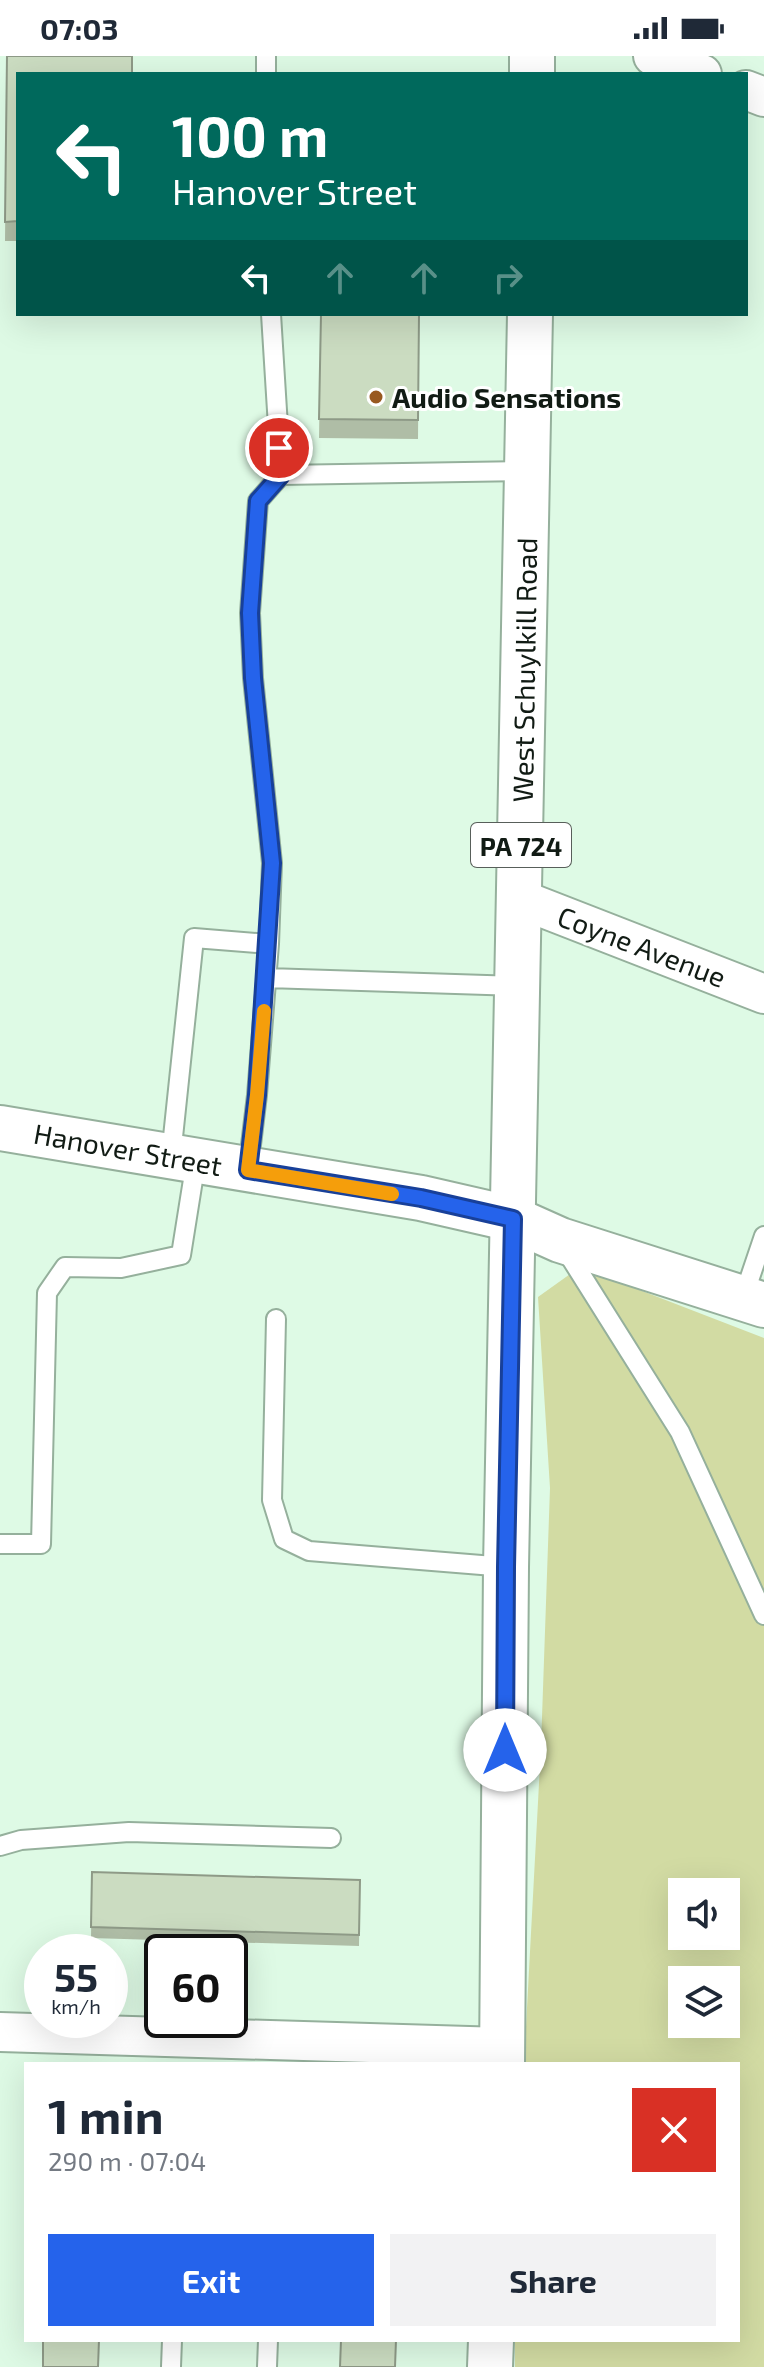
<!DOCTYPE html>
<html lang="en">
<head>
<meta charset="utf-8">
<style>
	body { margin:0; font-family:"Exo 2",sans-serif; background:#f2f2f3; color:#1f2937; height:100vh; display:flex; flex-direction:column; font-size:30px; white-space:nowrap }
	* { box-sizing:border-box; margin:0 }
	p { font-size:26px; color:#747a83 }
	.icon { flex:none; width:44px; height:44px; fill:none; stroke:currentColor; stroke-width:2; stroke-linecap:round; stroke-linejoin:round }
	.map { position:relative; flex:1; overflow:hidden }
	.sheet { position:absolute; left:24px; top:2006px; width:716px; height:280px; display:flex; flex-direction:column; background:#fff; border-radius:0px; box-shadow:0 8px 32px #0002 }
	.sheet>* { flex:none }
	.hud { position:absolute; left:16px; top:16px; width:732px; height:244px; border-radius:0px; box-shadow:0 8px 32px #0002; background:#00695c; color:#fff; overflow:hidden }
	.controls { position:absolute; left:668px; top:1822px; display:grid; gap:16px }
	.controls a { display:grid; place-items:center; width:72px; height:72px; border-radius:0px; background:#fff; box-shadow:0 8px 32px #0002; font-size:40px }
	.speed { position:absolute; left:24px; top:1878px; display:flex; gap:16px; font-size:40px; font-weight:700; text-align:center }
	.speed>* { display:grid; place-content:center; width:104px; height:104px; border-radius:50%; background:#fff; box-shadow:0 8px 32px #0002; line-height:1 }
	.speed small { font-size:20px; font-weight:400 }
	.speed .limit { border:4px solid #111; border-radius:12px; background:#fff; color:#111 }
	.pin { position:absolute; display:grid; place-items:center; width:68px; height:68px; color:#fff; margin:-34px; border:4px solid #fff; border-radius:50%; box-shadow:0 2px 8px #0007 }
	.me { position:absolute; width:88px; margin:-44px; rotate:0deg; stroke-linejoin:round; filter:drop-shadow(0 0 6px #0008) }
	.turn { display:flex; align-items:center; gap:28px; height:168px; padding:0 24px; font-size:36px }
	.turn .icon { width:104px; height:104px; stroke-width:2.5 }
	.turn b { display:block; font-size:56px; line-height:68px }
	.lanes { display:flex; align-items:center; height:76px; padding:0 24px; background:#0003; justify-content:center; gap:40px; direction:ltr }
	.lanes .off { opacity:.35 }
	.round { display:grid; place-items:center; flex:none; width:84px; height:84px; border-radius:0px; background:#f2f2f3 }
	.overview { display:flex; align-items:center; justify-content:space-between; height:136px; padding:0 24px }
	h1 { font-size:48px; font-weight:700; line-height:60px }
	.primary-button { display:flex; gap:16px; margin-top:auto; padding:16px 24px }
	.primary-button a { flex:1; height:92px; border-radius:0px; background:#2563eb; color:#fff; font-size:32px; font-weight:700; line-height:92px; text-align:center }
	.primary-button a+a { background:#f2f2f3; color:#1f2937 }
	.status { display:flex; justify-content:space-between; align-items:center; height:56px; padding:0 40px; background:#fff; direction:ltr }
	.status svg { height:22px; fill:currentColor }
	.map>svg:first-child { display:block }
	.green { fill:#d2dba3; fill-rule:evenodd }
	.lines { fill:none; stroke-linecap:round; stroke-linejoin:round }
	.lane-casing { stroke:#95b09c; stroke-width:22 }
	.street-casing { stroke:#95b09c; stroke-width:42 }
	.secondary-casing { stroke:#95b09c; stroke-width:48 }
	.primary-casing { stroke:#95b09c; stroke-width:48 }
	.lane { stroke:#fff; stroke-width:18 }
	.street { stroke:#fff; stroke-width:38 }
	.secondary { stroke:#fff; stroke-width:44 }
	.primary { stroke:#fff; stroke-width:44 }
	.wall { fill:#afbda6 }
	.building { fill:#cbdcc1; stroke:#8e9a87; stroke-width:2 }
	.route-casing { stroke:#184099; stroke-width:20 }
	.route { stroke:#2563eb; stroke-width:14 }
	.slow { stroke:#f59e0b; stroke-width:14 }
	.poi-dot { fill:#985920; stroke:#fff; stroke-width:3 }
	.labels { text-anchor:middle; dominant-baseline:central; stroke-width:6; stroke-linejoin:round; paint-order:stroke }
	.shield { fill:#fff; stroke:#585f5a; stroke-width:2 }
	.shield-label { font-size:26px; font-weight:bold; fill:#111b14 }
	.poi-label { font-size:28px; font-weight:bold; fill:#111b14; stroke:#fff; text-anchor:start }
	.street-label { font-size:28px; fill:#111b14; stroke:#fff }
</style>
</head>
<body>
<div class="status"><b>07:03</b><svg viewBox="0 0 49 12"><path d="M0 12V9h3v3zM5 12V6h3v6zM10 12V3h3v9zM15 12V0h3v12zM26 1h20v11H26zM47 4h2v5h-2z"/></svg></div>
<div class="map">
<svg width="764" height="2311" viewBox="0 0 764 2311">
	<rect width="100%" height="100%" fill="#defae5"/>
	<path class="green" d="M580,1211L764,1282V2311H515V2284H738V2008H524L541,1690L550,1432L538,1241ZM682,1836H726V1880H682ZM682,1924H726V1968H682Z"/>
	<g class="lines">
		<defs>
			<path id="lane" d="M266,18V0
				M271,258L281,419L528,415
				M269,888L272,807L253,622L250,557L258,445L281,419
				M267,922L518,930
				M171,1100L194,882L269,888L257,1039L248,1114
				M565,1193L680,1376L764,1559
				M743,1242L764,1180
				M276,1263L272,1444L284,1483L309,1495L506,1511
				M0,1488H41L47,1237L65,1211L121,1212L181,1199L196,1105
				M0,1790L21,1784L129,1776L331,1782
				M171,2311L172,2284
				M267,2311L268,2284"/>
			<path id="street" d="M653,0L702,18
				M746,34L764,41
				M520,843L764,938
				M0,1976L502,1991"/>
			<path id="secondary" d="M0,1072L421,1142L513,1163L560,1184L764,1249"/>
			<path id="primary" d="M532,18V0
				M502,2008L506,1511L530,258
				M490,2311L491,2284"/>
		</defs>
		<use href="#lane" class="lane-casing"/>
		<use href="#street" class="street-casing"/>
		<use href="#secondary" class="secondary-casing"/>
		<use href="#primary" class="primary-casing"/>
		<use href="#lane" class="lane"/>
		<use href="#street" class="street"/>
		<use href="#secondary" class="secondary"/>
		<use href="#primary" class="primary"/>
	</g>
	<path class="wall" d="M7,0L18,18V185H5Z
		M321,258H419L418,383L319,382Z
		M92,1816L360,1824L359,1890L91,1882Z"/>
	<path class="building" d="M7,0H132V18H18V165L5,166Z
		M321,258H419L418,364L319,363Z
		M92,1816L360,1824L359,1879L91,1871Z
		M43,2284H99L98,2311H43Z
		M341,2284H396L395,2311H340Z"/>
	<g class="lines">
		<defs>
			<path id="route" d="M279,392L281,419L258,445L250,557L253,622L272,807L257,1039L248,1114L421,1142L513,1163L506,1511L505,1694"/>
		</defs>
		<use href="#route" class="route-casing"/>
		<use href="#route" class="route"/>
		<path class="slow" d="M264,955L257,1039L248,1114L392,1138"/>
	</g>
	<circle class="poi-dot" cx="376" cy="341" r="8"/>
	<g class="labels">
		<rect class="shield" x="471" y="767" width="100" height="44" rx="6"/>
		<g class="shield-label">
			<text x="521" y="789">PA 724</text>
		</g>
		<g class="poi-label">
			<text x="392" y="341">Audio Sensations</text>
		</g>
		<g class="street-label">
			<text transform="translate(524 614) rotate(-89)">West Schuylkill Road</text>
			<text transform="translate(642 890) rotate(21)">Coyne Avenue</text>
			<text transform="translate(128 1093) rotate(10)">Hanover Street</text>
		</g>
	</g>
</svg>
<div class="controls">
<a><svg class="icon" aria-label="sound" viewBox="0 0 24 24"><path d="M4 9h4l5-4v14l-5-4H4zM17 9q2 3 0 6"/></svg></a>
<a><svg class="icon" aria-label="layers" viewBox="0 0 24 24"><path d="M12 4l9 5-9 5-9-5zM3 14l9 5 9-5"/></svg></a>
</div>
<div class="speed"><div>55<small>km/h</small></div><div class="limit">60</div></div>
<div class="pin" style="left:279px;top:392px;background:#d93025"><svg class="icon" aria-label="arrive" viewBox="0 0 24 24"><path d="M6 21V4h12l-3 4 3 4H6"/></svg></div>
<svg class="me" style="left:505px;top:1694px" viewBox="-20 -20 40 40"><circle r="19" fill="#fff"/><path d="M0-13L10 11 0 6-10 11z" fill="#2563eb"/></svg>
<div class="hud">
<div class="turn"><svg class="icon" aria-label="left" viewBox="0 0 24 24"><path d="M17 20v-9H6M10 6l-5 5 5 5"/></svg><div><b>100 m</b>Hanover Street</div></div>
<div class="lanes"><svg class="icon" aria-label="left" viewBox="0 0 24 24"><path d="M17 20v-9H6M10 6l-5 5 5 5"/></svg><svg class="icon off" aria-label="ahead" viewBox="0 0 24 24"><path d="M12 20V5M6 11l6-6 6 6"/></svg><svg class="icon off" aria-label="ahead" viewBox="0 0 24 24"><path d="M12 20V5M6 11l6-6 6 6"/></svg><svg class="icon off" aria-label="right" viewBox="0 0 24 24"><path d="M7 20v-9h11M14 6l5 5-5 5"/></svg></div>
</div>
<section class="sheet">
<div class="overview"><div><h1>1 min</h1><p>290 m · 07:04</p></div><a class="round" style="background:#d93025;color:#fff"><svg class="icon" aria-label="close" viewBox="0 0 24 24"><path d="M6 6l12 12M18 6L6 18"/></svg></a></div>
<div class="primary-button"><a>Exit</a><a>Share</a></div>
</section>
</div>
</body>
</html>
